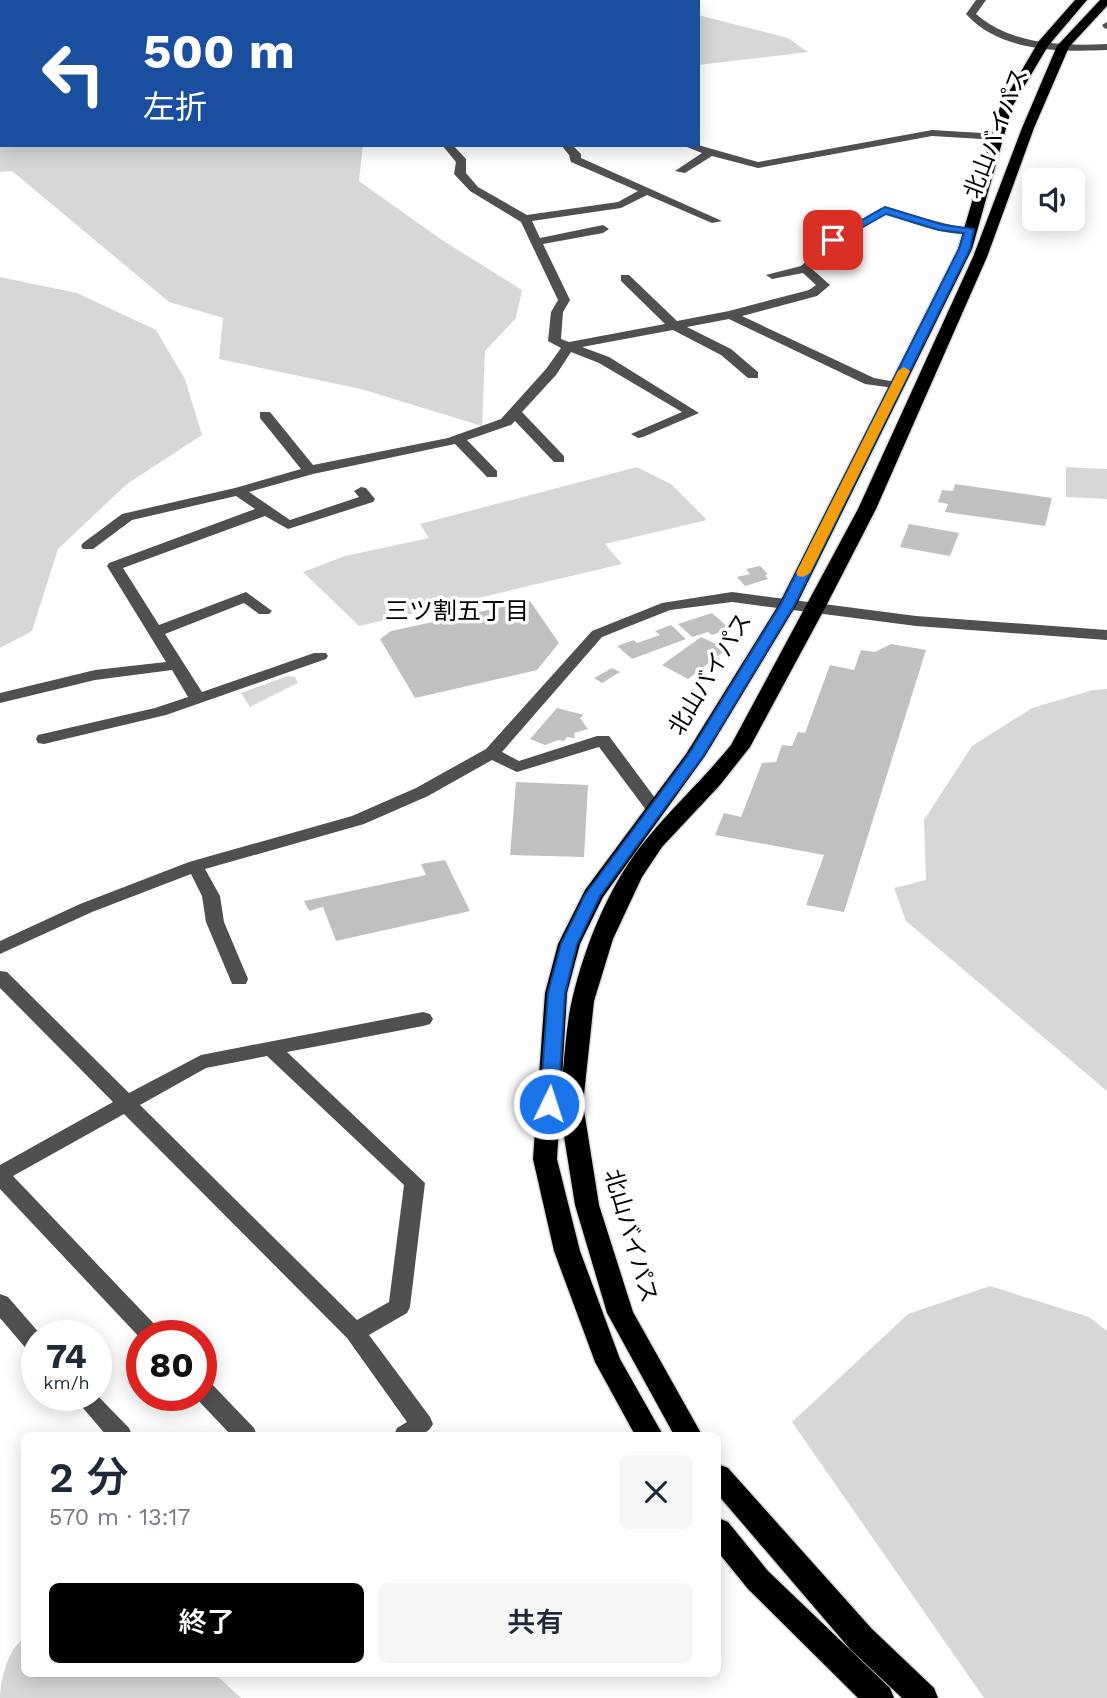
<!DOCTYPE html>
<html lang="ja">
<head>
<meta charset="utf-8">
<style>
	body { margin:0; font-family:"Work Sans","Noto Sans JP",sans-serif; background:#f6f6f7; color:#1f2937; height:100vh; display:flex; flex-direction:column; font-size:26px; white-space:nowrap }
	* { box-sizing:border-box; margin:0 }
	p { font-size:23px; color:#747a83 }
	.icon { flex:none; width:38px; height:38px; fill:none; stroke:currentColor; stroke-width:2; stroke-linecap:round; stroke-linejoin:round }
	.map { position:relative; flex:1; overflow:hidden }
	.details { position:absolute; left:21px; top:1432px; width:700px; height:245px; display:flex; flex-direction:column; background:#fff; border-radius:10px; box-shadow:0 4px 18px #0003 }
	.details>* { flex:none }
	.banner { position:absolute; left:0px; top:0px; width:700px; height:147px; box-shadow:0 4px 18px #0003; background:#1a4fa0; color:#fff; overflow:hidden }
	.controls { position:absolute; left:1022px; top:168px; display:grid; gap:14px }
	.controls a { display:grid; place-items:center; width:63px; height:63px; border-radius:10px; background:#fff; box-shadow:0 4px 18px #0003; font-size:35px }
	.speed { position:absolute; left:21px; top:1320px; display:flex; gap:14px; font-size:35px; font-weight:700; text-align:center }
	.speed>* { display:grid; place-content:center; width:91px; height:91px; border-radius:50%; background:#fff; box-shadow:0 4px 18px #0003; line-height:1 }
	.speed small { font-size:18px; font-weight:400 }
	.speed .limit { border:10px solid #d22; background:#fff; color:#111 }
	.pin { position:absolute; display:grid; place-items:center; width:60px; height:60px; color:#fff; margin:-30px; border-radius:14px; box-shadow:0 4px 10px #0006 }
	.me { position:absolute; width:77px; margin:-38px; rotate:4deg; stroke-linejoin:round; filter:drop-shadow(0 0 5px #0008) }
	.turn { display:flex; align-items:center; gap:24px; height:147px; padding:0 28px; font-size:32px }
	.turn .icon { width:91px; height:91px; stroke-width:2.5 }
	.turn b { display:block; font-size:49px; line-height:60px }
	.round { display:grid; place-items:center; flex:none; width:74px; height:74px; border-radius:10px; background:#f6f6f7 }
	.overview { display:flex; align-items:center; justify-content:space-between; height:119px; padding:0 28px }
	h1 { font-size:42px; font-weight:600; line-height:52px }
	.cta { display:flex; gap:14px; margin-top:auto; padding:14px 28px }
	.cta a { flex:1; height:80px; border-radius:10px; background:#000; color:#fff; font-size:28px; font-weight:600; line-height:80px; text-align:center }
	.cta a+a { background:#f6f6f7; color:#1f2937 }
	.map>svg:first-child { display:block }
	.green { fill:#d7d7d7 }
	.building { fill:#c0c0c0 }
	.lines { fill:none; stroke-linecap:round; stroke-linejoin:round }
	.highway-casing { stroke:#dbdbdb; stroke-width:3 }
	.minor { fill:#505050; fill-rule:evenodd }
	.highway { fill:#000; fill-rule:evenodd }
	.route { fill:#1a73e8; stroke:#114b97; stroke-width:2 }
	.slow { fill:#f59e0b }
	.labels { text-anchor:middle; dominant-baseline:central; stroke-width:7; stroke-linejoin:round; paint-order:stroke }
	.street-label { font-size:23px; fill:#000; stroke:#fff }
	.neighbourhood-label { font-size:24px; fill:#000; stroke:#fff }
</style>
</head>
<body>
<div class="map">
<svg width="1107" height="1698" viewBox="0 0 1107 1698">
	<rect width="100%" height="100%" fill="#fff"/>
	<path class="green" d="M698,15L788,38L808,52L698,65Z
		M0,132L2,145H363L359,181L442,240L522,290L516,318L485,351L482,426L361,389L219,359L223,318L169,302L12,171L0,172Z
		M0,277L77,293L156,330L185,379L202,435L127,484L58,549L32,631L0,648Z
		M637,467L671,484L707,520L605,544L622,564L359,626L303,572L345,556L429,538L420,524Z
		M1066,467L1107,469V499L1066,497Z
		M288,676L295,677L298,683L250,707L241,693Z
		M1107,689V1091L906,921L894,888L926,880L924,820L972,746L1032,708L1093,690Z
		M990,1286L1089,1317L1107,1331V1698H984L792,1422L908,1314Z
		M24,1639V1673H214L241,1698H0C0,1680 8,1648 24,1639Z"/>
	<path class="building" d="M955,484L1052,498L1045,526L945,512L948,504L938,502L942,490L953,491Z
		M909,524L959,533L950,556L900,547Z
		M760,566L768,574L765,575L768,579L745,586L737,577L750,574L746,569Z
		M530,601L559,643L537,670L415,698L380,639L391,631Z
		M712,613L730,629L712,635L708,632L692,637L678,624Z
		M671,625L686,639L632,659L617,646L634,640L637,643L660,635L655,631Z
		M701,637L727,649L688,679L662,665Z
		M891,644L926,650L844,912L806,905L824,855L715,835L724,813L741,817L762,763L776,762L782,745L792,746L798,732L805,733L830,665L854,670L861,650L875,652Z
		M612,668L620,672L602,683L594,678Z
		M557,708L584,715L580,718L588,729L574,733L575,738L567,737L564,741L558,740L545,745L530,739Z
		M516,782L588,785L584,857L510,855Z
		M445,860L470,911L336,941L323,907L309,911L304,901L426,875L421,864Z"/>
	<g class="lines">
		<defs>
			<path id="highway" d="M1075,0H1087L1048,46L1012,107L972,249L797,604L705,756L603,897L580,944L567,993L562,1080C565,1054 566,1025 572,1000C585,944 611,880 649,836C675,805 705,777 731,745L858,509L973,257L1022,128L1057,46L1100,0H1107V6L1069,47L1034,128L987,257L876,509L825,608L750,747L720,785L662,847L642,877L613,939L594,1001L583,1104L599,1205L633,1312L702,1435H674L607,1313L575,1205L560,1111L557,1159L580,1251L620,1359L663,1435H635L595,1362L554,1251L533,1159L545,993L558,944L585,890L686,754L779,604L958,249L1000,107L1039,41Z
				M718,1464L728,1468L872,1629L934,1688L938,1698H902L850,1649L718,1495Z
				M718,1518L728,1522L768,1571L890,1688L894,1698H858L748,1589L718,1552Z"/>
		</defs>
		<use href="#highway" class="highway-casing"/>
		<path class="minor" d="M976,0H986L976,14C1012,45 1061,46 1107,44V50C1060,52 1000,52 966,14Z
			M1107,22V29L1104,28L1102,25Z
			M932,130L998,134L1003,137L998,140L932,136L758,168L712,156L685,173L675,171L702,153L682,145H698L758,162Z
			M442,145H453L466,159V173L478,187L527,215L618,202L638,191L571,162L569,155L561,145H572L581,154V158L722,221L712,223L647,195L621,208L532,221L540,238L603,225L609,229L603,233L543,244L570,300L563,312L561,339L569,342L665,324L621,281V275H629L677,321L729,311L809,290L816,285L803,273L772,279L766,275L801,266L836,234L881,208L976,231C960,242 904,220 886,214L844,239L812,269L830,285L817,296L742,316L874,378L901,383V389L865,384L729,319L687,327L731,349L758,372V378H748L721,355L673,330L582,347L609,357L699,413L643,437L638,438L631,434L682,412L599,363L571,352L556,375L522,412L564,456V462H554L515,421L511,425L467,440L497,471V477H487L455,444L313,474L249,492L290,520L359,497L354,491L361,487L366,488L375,499L373,502L288,529L265,516L123,568L159,625L246,592L272,611L269,614H259L244,603L165,634L202,692L314,653H326L328,656L326,659L166,715L44,744L38,743L36,739L38,735L155,708L188,697L172,670L95,680L0,703V693L95,670L166,662L107,566L109,563L255,509L236,496L132,520L93,549H83L81,546L83,543L122,514L235,488L301,469L260,418V412H270L313,465L448,438L501,419L546,369L561,348L548,341L551,312L558,300L521,222L470,191L454,174L456,162Z
			M732,592L916,616L1107,630V640L916,626L732,602L670,610L602,637L502,752L519,761L597,736H609L661,806L664,810L661,814H649L599,747L517,772L492,760L428,796L364,824L205,869L220,896L224,922L248,979L246,984H232L230,979L206,922L202,896L191,874L92,912L0,954V941L80,904L189,862L352,816L416,788L486,749L592,631L662,603Z
			M0,971L7,972L129,1093L201,1055L423,1012L430,1014L433,1019L430,1024L423,1026L287,1052L425,1183L410,1307L407,1313L369,1335L430,1417L433,1424C426,1439 409,1435 394,1435L397,1428L407,1422L347,1338L124,1114L13,1176L159,1329L162,1335H142V1340L0,1189V1165L113,1102L0,988ZM267,1056L404,1185L389,1302L357,1320L140,1105L206,1068Z
			M0,1294L8,1297L41,1335H37V1355L29,1352L0,1318Z
			M201,1379L209,1381L254,1428L257,1435H231L193,1395H201Z
			M96,1394L129,1428L132,1435H106L72,1395Z"/>
		<use href="#highway" class="highway"/>
	</g>
	<path class="route" d="M885,207L944,225L974,229L970,249L795,604L703,756L600,896L577,944L565,993L558,1104L555,1109H542L540,1104L548,993L561,944L585,895L689,754L781,604L959,249L964,233L939,230L886,214L836,242L827,240Z"/>
	<path class="slow" d="M904,367L910,371L810,573L803,577L798,576L796,573L898,371Z"/>
	<g class="labels">
		<g class="street-label">
			<text transform="translate(996 133) rotate(-69)">北山バイパス</text>
			<text transform="translate(710 674) rotate(-59)">北山バイパス</text>
			<text transform="translate(631 1236) rotate(74)">北山バイパス</text>
		</g>
		<g class="neighbourhood-label">
			<text x="457" y="611">三ツ割五丁目</text>
		</g>
	</g>
</svg>
<div class="controls">
<a><svg class="icon" aria-label="sound" viewBox="0 0 24 24"><path d="M4 9h4l5-4v14l-5-4H4zM17 9q2 3 0 6"/></svg></a>
</div>
<div class="speed"><div>74<small>km/h</small></div><div class="limit">80</div></div>
<div class="pin" style="left:833px;top:240px;background:#d93025"><svg class="icon" aria-label="arrive" viewBox="0 0 24 24"><path d="M6 21V4h12l-3 4 3 4H6"/></svg></div>
<svg class="me" style="left:549px;top:1104px" viewBox="-20 -20 40 40"><circle r="17" fill="#1a73e8" stroke="#fff" stroke-width="3"/><path d="M0-11L8 9 0 5-8 9z" fill="#fff"/></svg>
<div class="banner">
<div class="turn"><svg class="icon" aria-label="left" viewBox="0 0 24 24"><path d="M17 20v-9H6M10 6l-5 5 5 5"/></svg><div><b>500 m</b>左折</div></div>
</div>
<section class="details">
<div class="overview"><div><h1>2 分</h1><p>570 m · 13:17</p></div><a class="round"><svg class="icon" aria-label="close" viewBox="0 0 24 24"><path d="M6 6l12 12M18 6L6 18"/></svg></a></div>
<div class="cta"><a>終了</a><a>共有</a></div>
</section>
</div>
</body>
</html>
